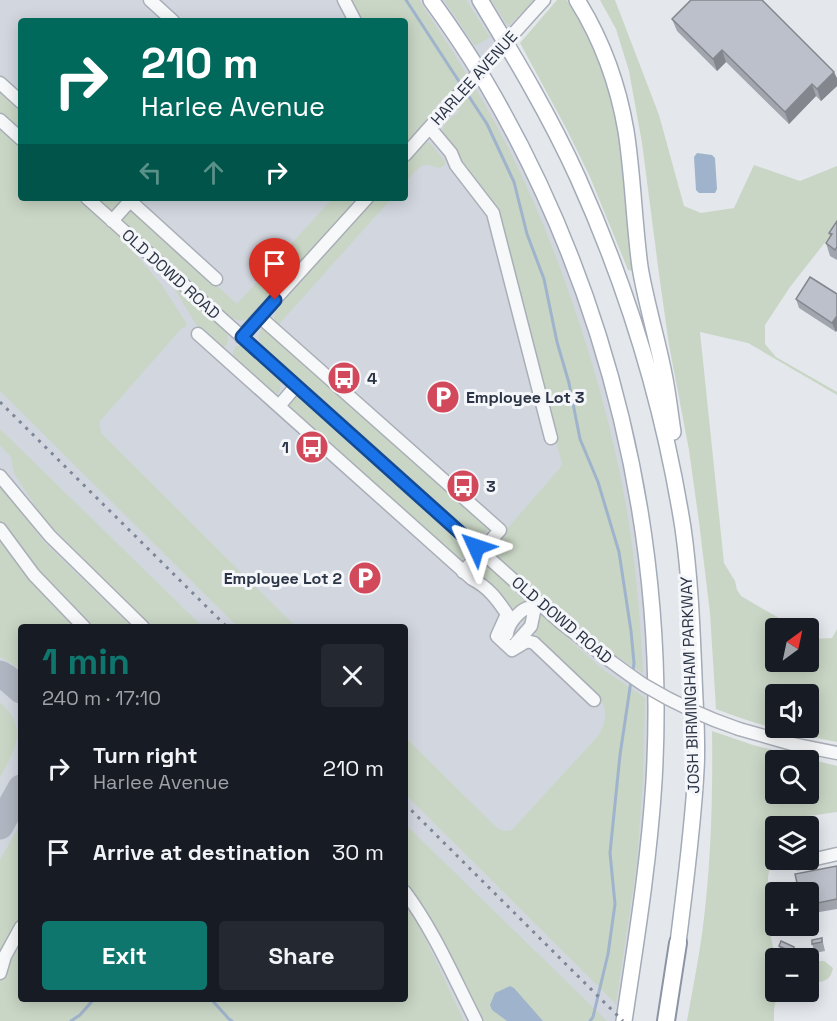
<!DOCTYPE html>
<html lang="en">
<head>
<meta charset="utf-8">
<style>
	body { margin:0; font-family:"Space Grotesk",sans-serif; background:#242831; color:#f1f3f6; height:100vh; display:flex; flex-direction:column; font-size:22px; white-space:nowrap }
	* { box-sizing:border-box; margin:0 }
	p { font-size:20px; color:#9ea1a6 }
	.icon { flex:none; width:33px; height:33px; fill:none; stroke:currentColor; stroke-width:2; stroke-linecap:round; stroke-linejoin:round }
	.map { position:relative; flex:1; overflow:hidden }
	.side { position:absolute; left:18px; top:624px; width:390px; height:378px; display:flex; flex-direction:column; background:#171b24; border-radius:6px; box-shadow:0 3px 15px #0003 }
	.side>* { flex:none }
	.top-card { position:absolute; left:18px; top:18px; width:390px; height:183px; border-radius:6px; box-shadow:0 3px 15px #0003; background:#00695c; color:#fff; overflow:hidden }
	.needle { width:39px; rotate:33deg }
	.buttons { position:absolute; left:765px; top:618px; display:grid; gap:12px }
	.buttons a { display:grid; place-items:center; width:54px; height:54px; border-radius:6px; background:#171b24; box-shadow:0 3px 15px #0003; font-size:30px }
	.pin { position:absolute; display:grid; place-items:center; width:51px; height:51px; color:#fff; margin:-62px -26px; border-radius:50% 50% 50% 0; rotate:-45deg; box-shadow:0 0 6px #0007 }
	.pin .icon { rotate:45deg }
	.me { position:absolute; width:66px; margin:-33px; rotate:312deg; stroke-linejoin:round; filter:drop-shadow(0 0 4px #0008) }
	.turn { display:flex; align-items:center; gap:21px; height:126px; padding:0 24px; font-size:27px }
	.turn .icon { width:78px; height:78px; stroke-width:2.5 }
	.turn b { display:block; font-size:42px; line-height:51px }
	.lanes { display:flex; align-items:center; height:57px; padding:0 24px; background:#0003; justify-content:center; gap:30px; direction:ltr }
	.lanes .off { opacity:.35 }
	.round { display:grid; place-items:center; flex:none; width:63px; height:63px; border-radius:6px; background:#242831 }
	.headline { display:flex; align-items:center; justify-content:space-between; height:102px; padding:0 24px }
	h1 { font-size:36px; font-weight:700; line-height:45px; color:#0f766e }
	.cta { display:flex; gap:12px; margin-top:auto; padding:12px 24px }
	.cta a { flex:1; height:69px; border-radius:6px; background:#0f766e; color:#fff; font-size:24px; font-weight:700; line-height:69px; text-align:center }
	.cta a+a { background:#242831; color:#f1f3f6 }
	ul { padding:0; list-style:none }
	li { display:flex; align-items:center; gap:18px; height:84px; padding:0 24px }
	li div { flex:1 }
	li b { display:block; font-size:22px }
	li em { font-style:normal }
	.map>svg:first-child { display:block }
	.built { fill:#d2d6de; fill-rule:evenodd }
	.green { fill:#c9d6c5; fill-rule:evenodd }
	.water { fill:#9fb4cc }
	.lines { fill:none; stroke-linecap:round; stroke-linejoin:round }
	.stream { stroke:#9fb4cc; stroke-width:3 }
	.taxiway { stroke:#b0b6c1; stroke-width:27 }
	.minor-casing { stroke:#a9aeb7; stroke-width:15 }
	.major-casing { stroke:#a3abb8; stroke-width:18 }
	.highway-casing { stroke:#8b94a3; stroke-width:20 }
	.minor { stroke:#f7f8fa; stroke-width:12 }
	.major { stroke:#fff; stroke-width:15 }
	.highway { stroke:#fff; stroke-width:16 }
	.rail { stroke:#7d8696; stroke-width:3; stroke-dasharray:3 6; stroke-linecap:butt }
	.minor-bridge-casing { stroke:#a9aeb7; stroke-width:15; stroke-linecap:butt }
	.minor-bridge { stroke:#f7f8fa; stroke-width:12 }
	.wall { fill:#a1a5ae }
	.shaded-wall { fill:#83868d }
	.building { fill:#bbc0ca; stroke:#83868d; stroke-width:1.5 }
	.route-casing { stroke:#114b97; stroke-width:15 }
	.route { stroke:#1a73e8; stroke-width:10 }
	.labels { text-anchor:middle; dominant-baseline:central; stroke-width:6; stroke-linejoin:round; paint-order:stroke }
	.street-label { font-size:16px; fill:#2b3445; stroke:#f4f6f9 }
	.poi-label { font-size:16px; font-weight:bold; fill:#2b3445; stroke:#f4f6f9; text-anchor:start }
</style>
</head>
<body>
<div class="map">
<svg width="837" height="1021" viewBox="0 0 837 1021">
	<rect width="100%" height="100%" fill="#e4e7ec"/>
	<path class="built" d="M0,0H544L480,72L560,230L639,499L655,735L624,1021H0ZM21,21H405V198H21ZM21,627H405V999H21Z"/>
	<path class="green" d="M350,0H419C449,46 479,91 504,140C543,215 572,295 596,377C614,440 628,504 635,569C639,604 641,638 643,673L584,635L493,554L492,548L499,538L560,468L562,464L501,217L491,200L442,135C441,124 451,117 459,112L448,94L437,105L435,113L405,146V21H361Z
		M444,0H466L490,37L475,46Z
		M491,0H535L508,26Z
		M557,0H567L586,30L600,58L618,117L635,269L633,271L628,270L590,177L566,128L520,43Z
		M600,0H615L659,115L684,206L701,213L734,208L754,165L800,181L837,166V227L790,287L765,325V344L776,357L837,392V395L748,343L700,332L724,563L735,581L737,590L741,596L796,628H776V662H808L809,636L814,639L832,638L837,629V742C795,734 756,725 716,709L710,613L699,522L689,450L669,345L659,274L642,143L629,71L616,29ZM776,694H808V728H776Z
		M0,90L21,109V132L0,113Z
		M0,128L21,147V198H78L121,237L161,284L187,324L186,326L181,329L100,421V427L102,434L296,627H238L0,391Z
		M426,142L430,143L445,161V165L440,168C436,168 433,166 430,165C419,163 411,176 405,183V165L423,144Z
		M94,198H120L237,304L331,200L330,198H351L352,204L254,315L242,321L228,317Z
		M375,198H392L278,325L274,318L276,310Z
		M173,286L226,332C229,338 229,343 224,348H222L200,329L195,323Z
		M262,327L486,526L488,529L483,535L479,537L469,534L262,348L258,337Z
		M238,345L244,347L280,380L281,383L279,393L273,394L235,361C232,355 232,349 238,345Z
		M295,395H297L463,544C468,549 467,558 459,560L286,407V401Z
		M0,429L203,627H152L53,528L37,509L14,473L11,457L0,445Z
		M0,478L22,513L45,543L132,627H21V669L0,657Z
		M480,561L483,562L601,668L645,698L643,778L637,862L616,1004L405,794V737L496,827C502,831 506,832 512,830L598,736C608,719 608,708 596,693L524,623L496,587L486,579L474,574V569Z
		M0,703C29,727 15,751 0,777Z
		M712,731L753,745L837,766V812L787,819L778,826H776L768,877L769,927L774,951L781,958H776V992H784C773,999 774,1009 774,1021H687C692,992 698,963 702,934C711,867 713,799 712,731ZM776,760H808V794H776Z
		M21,823V999H405V901L425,938L464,1021H0V860Z
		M405,824L607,1021H482L437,931L419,900L405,882Z
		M818,961H824L833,968C830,983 822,981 809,984V963Z"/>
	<path class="water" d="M697,153L712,155L715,158L717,189L715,193H699L696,190L694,157Z
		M510,986L514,988L543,1021H507L492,1010L490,1005L495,993Z"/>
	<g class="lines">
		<path class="stream" d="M406,0L462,86
			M466,92L487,124L514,182L527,234L544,279L557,342L569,383L580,439L598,482L619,552L631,631L634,663L633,671
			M108,999H113
			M211,999L229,1019L232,1021
			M71,1021L80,1015L94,999
			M590,1021L593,1017L608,954L615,904L610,853L620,755L631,681"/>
		<path class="taxiway" d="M0,674L7,678L21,690
			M0,826L21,788"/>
		<defs>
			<path id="minor" d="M150,0L173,21
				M344,0L355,21
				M532,13L544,0
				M0,83L21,102
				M0,120L21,139
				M430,128L451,153L456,165L493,213L551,438
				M405,155L453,101
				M87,198L559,621L609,660
				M127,198L216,279
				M112,221L130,201
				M260,317L500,530L463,572
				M198,334L472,579C488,587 497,599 507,614L497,636L512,650L527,641L534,643L594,700
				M241,337L367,198
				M279,406L296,386
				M0,476L50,536L143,627
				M0,529L34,575L84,627
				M507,634C508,624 518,612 527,608
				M516,643L531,626L535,607L539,603
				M739,729L792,744L837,753
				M798,863L837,854
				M405,892C434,931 454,978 476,1021
				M0,973L5,956L21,927"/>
			<path id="major" d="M431,0C450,26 468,53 485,81C609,291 668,537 654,781C649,862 636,941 624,1021
				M480,0C515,58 550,116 578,178C628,289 664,408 683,528C690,577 692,627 694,676C695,707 698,739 696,770C693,828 685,886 678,943
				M577,0C602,40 618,84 626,131C633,176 634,222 640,267C646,303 657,338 664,374C668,393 670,413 673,432"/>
			<path id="highway" d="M666,1021L678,943"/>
		</defs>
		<use href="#minor" class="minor-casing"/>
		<use href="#major" class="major-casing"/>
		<use href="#highway" class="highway-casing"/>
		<use href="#minor" class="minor"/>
		<use href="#major" class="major"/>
		<use href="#highway" class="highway"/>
		<path class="rail" d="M0,402L227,627
			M405,804L623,1021"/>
		<defs>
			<path id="minor-bridge" d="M453,101L532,13
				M609,660C620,668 632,677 644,685C674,703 706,718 739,729"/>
		</defs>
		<use href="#minor-bridge" class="minor-bridge-casing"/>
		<use href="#minor-bridge" class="minor-bridge"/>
	</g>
	<path class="wall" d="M672,19L837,78V86L821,101L816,96L789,124L726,62L717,71L677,31Z
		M837,221V260L830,256L826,243L830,237L829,233Z
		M837,294V330L836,332L799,308L796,299Z
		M837,866V909L808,914V892Z
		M822,938L825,951L815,953L812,944Z
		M781,941L798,956L797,958H791L782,955L779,946Z"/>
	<path class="shaded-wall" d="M722,50L726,62L717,71L713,59Z
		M834,72L837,78V86L821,101L817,89Z
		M812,84L816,96L789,124L785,112Z
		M837,316V330L836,332L832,323Z
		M794,947L798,956L797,958H795L792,952Z"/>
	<path class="building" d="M691,0H762L834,72L817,89L812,84L785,112L722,50L713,59L672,19Z
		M837,221V247L835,250L826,243L832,234L829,233Z
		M810,277L837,294V316L832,323L796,299Z
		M837,866V899L808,905V892H799L795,874Z
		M822,938V942L812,944V940Z
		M781,941L794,947L792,952L779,946Z"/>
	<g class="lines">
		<defs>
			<path id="route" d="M275,300L242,337L476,547"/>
		</defs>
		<use href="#route" class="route-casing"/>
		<use href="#route" class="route"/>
	</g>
	<defs>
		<symbol id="bus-disc" viewBox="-11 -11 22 22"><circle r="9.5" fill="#d1495b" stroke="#f4f6f9"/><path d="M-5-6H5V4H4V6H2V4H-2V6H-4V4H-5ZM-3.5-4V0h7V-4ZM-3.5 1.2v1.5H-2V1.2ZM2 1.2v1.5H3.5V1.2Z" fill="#fff"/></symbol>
		<symbol id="parking-disc" viewBox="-11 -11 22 22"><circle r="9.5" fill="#d1495b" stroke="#f4f6f9"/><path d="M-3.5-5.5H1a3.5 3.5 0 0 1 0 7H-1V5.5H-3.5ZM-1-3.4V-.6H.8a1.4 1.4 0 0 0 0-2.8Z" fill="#fff"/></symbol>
	</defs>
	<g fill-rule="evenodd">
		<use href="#bus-disc" x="325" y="359" width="38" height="38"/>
		<use href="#parking-disc" x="424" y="378" width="38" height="38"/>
		<use href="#bus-disc" x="293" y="428" width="38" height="38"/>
		<use href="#bus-disc" x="444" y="467" width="38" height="38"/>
		<use href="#parking-disc" x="346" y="559" width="38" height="38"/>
	</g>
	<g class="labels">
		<g class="street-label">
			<text transform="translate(474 78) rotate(-48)">HARLEE AVENUE</text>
			<text transform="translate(171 274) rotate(42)">OLD DOWD ROAD</text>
			<text transform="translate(562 620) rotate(40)">OLD DOWD ROAD</text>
			<text transform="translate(690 685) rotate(-92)">JOSH BIRMINGHAM PARKWAY</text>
		</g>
		<g class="poi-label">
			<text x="367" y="378">4</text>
			<text x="466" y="397">Employee Lot 3</text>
			<text x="289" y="447" text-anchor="end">1</text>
			<text x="486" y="486">3</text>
			<text x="342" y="578" text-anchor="end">Employee Lot 2</text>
		</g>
	</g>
</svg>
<div class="buttons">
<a><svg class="needle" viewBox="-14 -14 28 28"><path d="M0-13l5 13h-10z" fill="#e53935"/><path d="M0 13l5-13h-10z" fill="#9ea1a6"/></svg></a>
<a><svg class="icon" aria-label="sound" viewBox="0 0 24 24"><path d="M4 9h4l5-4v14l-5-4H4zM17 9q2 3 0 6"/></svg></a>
<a><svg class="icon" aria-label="search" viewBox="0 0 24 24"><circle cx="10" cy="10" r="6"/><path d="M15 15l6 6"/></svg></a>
<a><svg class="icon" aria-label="layers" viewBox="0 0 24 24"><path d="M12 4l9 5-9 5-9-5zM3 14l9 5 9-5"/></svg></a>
<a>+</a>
<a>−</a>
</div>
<div class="pin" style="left:275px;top:300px;background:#d93025"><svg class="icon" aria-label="arrive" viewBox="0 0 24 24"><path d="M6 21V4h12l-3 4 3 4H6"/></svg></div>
<svg class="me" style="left:476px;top:547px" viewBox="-20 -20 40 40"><path d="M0-17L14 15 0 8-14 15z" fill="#1a73e8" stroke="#fff" stroke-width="4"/></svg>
<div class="top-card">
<div class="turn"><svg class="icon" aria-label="right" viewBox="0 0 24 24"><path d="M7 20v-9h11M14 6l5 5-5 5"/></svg><div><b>210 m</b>Harlee Avenue</div></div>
<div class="lanes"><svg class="icon off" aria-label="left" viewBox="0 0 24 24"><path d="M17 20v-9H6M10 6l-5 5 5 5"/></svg><svg class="icon off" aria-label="ahead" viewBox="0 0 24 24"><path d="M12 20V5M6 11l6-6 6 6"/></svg><svg class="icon" aria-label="right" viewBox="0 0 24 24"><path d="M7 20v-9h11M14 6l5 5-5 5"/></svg></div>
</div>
<section class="side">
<div class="headline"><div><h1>1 min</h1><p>240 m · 17:10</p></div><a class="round"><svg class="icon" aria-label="close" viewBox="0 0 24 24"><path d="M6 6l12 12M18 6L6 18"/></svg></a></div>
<ul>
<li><svg class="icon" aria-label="right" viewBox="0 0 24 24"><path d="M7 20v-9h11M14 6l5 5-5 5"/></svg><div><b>Turn right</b><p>Harlee Avenue</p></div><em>210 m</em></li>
<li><svg class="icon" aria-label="arrive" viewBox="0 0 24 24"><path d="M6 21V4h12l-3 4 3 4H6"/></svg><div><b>Arrive at destination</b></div><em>30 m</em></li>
</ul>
<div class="cta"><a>Exit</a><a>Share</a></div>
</section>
</div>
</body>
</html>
